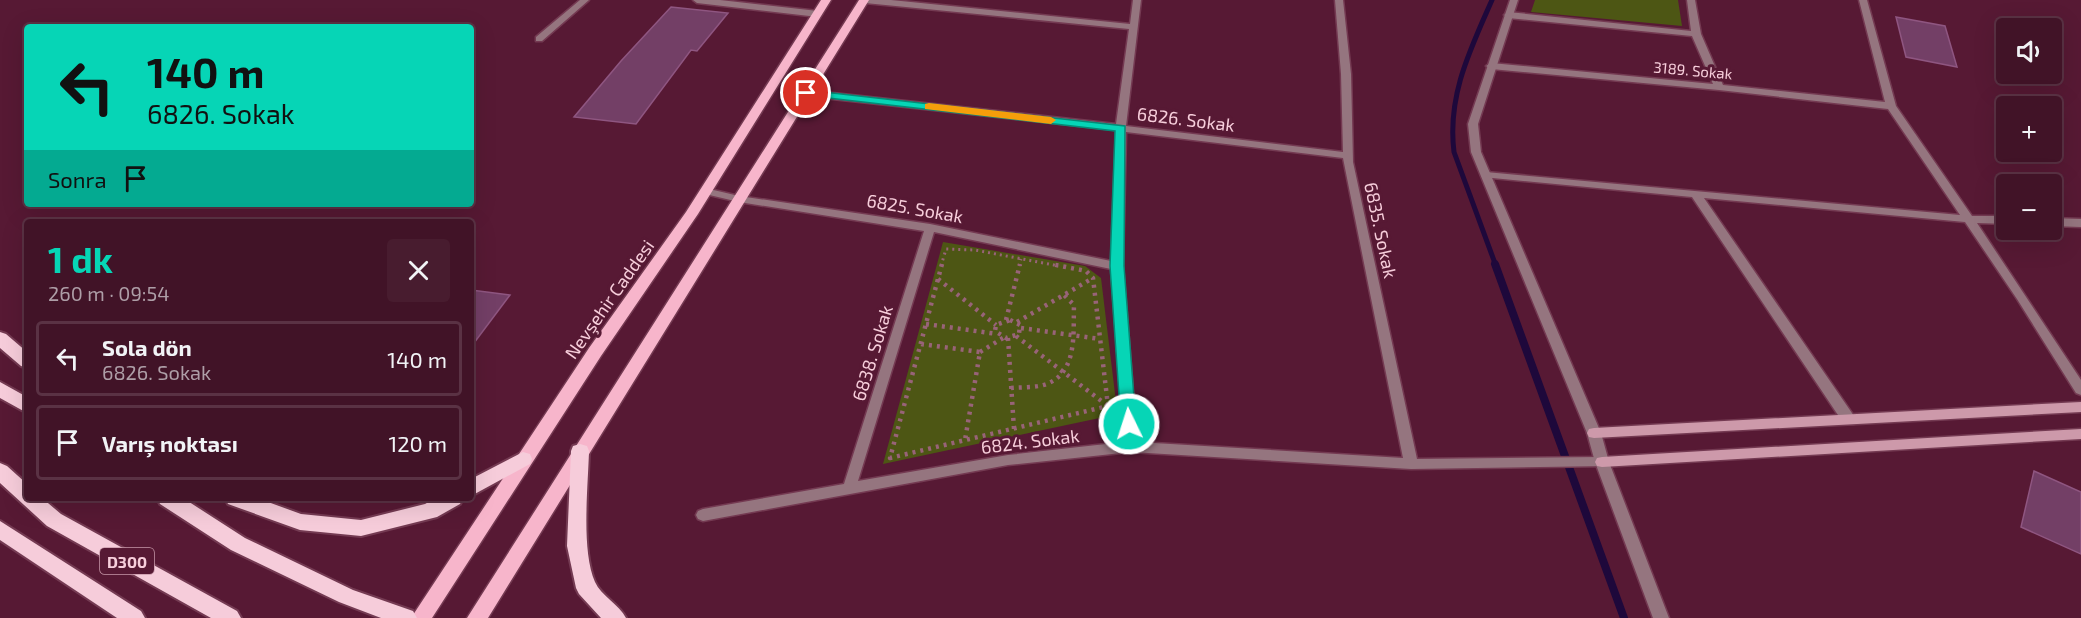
<!DOCTYPE html>
<html lang="tr">
<head>
<meta charset="utf-8">
<style>
	body { margin:0; font-family:"Exo 2",sans-serif; background:#481c2f; color:#f1f3f6; height:100vh; display:flex; flex-direction:column; font-size:22px; white-space:nowrap }
	* { box-sizing:border-box; margin:0 }
	p { font-size:20px; color:#ae9ea7 }
	.icon { flex:none; width:33px; height:33px; fill:none; stroke:currentColor; stroke-width:2; stroke-linecap:round; stroke-linejoin:round }
	.map { position:relative; flex:1; overflow:hidden }
	.drawer { position:absolute; left:24px; top:219px; width:450px; height:282px; display:flex; flex-direction:column; background:#411327; border-radius:6px; box-shadow:0 6px 24px #0002,0 0 0 2px #5a3244 }
	.drawer>* { flex:none }
	.top-card { position:absolute; left:24px; top:24px; width:450px; height:183px; border-radius:6px; box-shadow:0 6px 24px #0002,0 0 0 2px #5a3244; background:#06d5b6; color:#111; overflow:hidden }
	.controls { position:absolute; left:1996px; top:18px; display:grid; gap:12px }
	.controls a { display:grid; place-items:center; width:66px; height:66px; border-radius:6px; background:#411327; box-shadow:0 6px 24px #0002,0 0 0 2px #5a3244; font-size:30px }
	.pin { position:absolute; display:grid; place-items:center; width:51px; height:51px; color:#fff; margin:-26px; border:3px solid #fff; border-radius:50%; box-shadow:0 2px 6px #0007 }
	.me { position:absolute; width:66px; margin:-33px; rotate:356deg; stroke-linejoin:round; filter:drop-shadow(0 0 4px #0008) }
	.turn { display:flex; align-items:center; gap:21px; height:126px; padding:0 24px; font-size:27px }
	.turn .icon { width:78px; height:78px; stroke-width:2.5 }
	.turn b { display:block; font-size:42px; line-height:51px }
	.then { display:flex; align-items:center; height:57px; padding:0 24px; background:#0003; gap:12px; font-size:22px }
	.round { display:grid; place-items:center; flex:none; width:63px; height:63px; border-radius:6px; background:#481c2f }
	.headline { display:flex; align-items:center; justify-content:space-between; height:102px; padding:0 24px }
	h1 { font-size:36px; font-weight:700; line-height:45px; color:#06d5b6 }
	ul { padding:0; list-style:none }
	li { display:flex; align-items:center; gap:18px; height:75px; margin:0 12px 9px; padding:0 12px; border:3px solid #5a3244; border-radius:6px }
	li div { flex:1 }
	li b { display:block; font-size:22px }
	li em { font-style:normal }
	.map>svg:first-child { display:block }
	.green { fill:#4d5614 }
	.lines { fill:none; stroke-linecap:round; stroke-linejoin:round }
	.stream-far1 { stroke:#1e083b; stroke-width:5 }
	.stream { stroke:#1e083b; stroke-width:8 }
	.building { fill:#733f66; stroke:#8f5681; stroke-width:1.5 }
	.minor-casing { stroke:#743a52; stroke-width:3 }
	.tertiary-casing { stroke:#743a52; stroke-width:3 }
	.secondary-casing { stroke:#743a52; stroke-width:3 }
	.primary-casing { stroke:#743a52; stroke-width:3 }
	.trunk-casing { stroke:#743a52; stroke-width:4 }
	.path-far1 { stroke:#986378; stroke-width:3; stroke-dasharray:2 4; stroke-linecap:butt }
	.path { stroke:#986378; stroke-width:4.5; stroke-dasharray:3 5; stroke-linecap:butt }
	.minor { fill:#95757f; fill-rule:evenodd }
	.tertiary { fill:#95757f; fill-rule:evenodd }
	.secondary { fill:#cd99aa; fill-rule:evenodd }
	.primary { fill:#f7b5cb; fill-rule:evenodd }
	.trunk { fill:#f6ccda; fill-rule:evenodd }
	.route { fill:#06d5b6; stroke:#048a76; stroke-width:1.5 }
	.slow { fill:#f59e0b }
	.labels { text-anchor:middle; dominant-baseline:central; stroke-width:6; stroke-linejoin:round; paint-order:stroke }
	.far-street-label { font-size:15px; fill:#f7cedb; stroke:#571934 }
	.shield { fill:#571934; stroke:#c798a9; stroke-width:1.5 }
	.shield-label { font-size:16px; font-weight:bold; fill:#f7cedb }
	.street-label { font-size:18px; fill:#f7cedb; stroke:#571934 }
</style>
</head>
<body>
<div class="map">
<svg width="2081" height="618" viewBox="0 0 2081 618">
	<rect width="100%" height="100%" fill="#571934"/>
	<path class="green" d="M1535,0H1678L1682,26L1531,12Z
		M943,242L1085,266L1101,278L1116,402L1109,416L883,464Z"/>
	<g class="lines">
		<path class="stream-far1" d="M1492,0C1470,50 1447,96 1454,152L1496,266"/>
		<path class="stream" d="M1495,264L1624,618"/>
	</g>
	<path class="building" d="M671,7L728,13L697,51L691,50L636,124L574,117L621,61Z
		M1896,17L1945,26L1957,67L1906,57Z
		M471,290L510,295L471,347Z
		M2034,471L2081,492V554L2021,527Z"/>
	<g class="lines">
		<defs>
			<path id="minor" d="M580,0H589L542,41H536V37Z
				M693,0H720L818,11L822,14L818,17L697,3Z
				M861,0H891L1130,24L1133,0H1141L1126,126L1343,152L1341,74L1335,0H1343L1351,74L1353,162L1417,459L1602,457L1607,458L1609,462L1607,466L1411,469L1131,452L1008,465L703,521L698,519L696,515L698,511L703,509L844,484L924,231L739,202L701,193L700,191L701,189L705,188L739,196L930,224L1111,261L1116,130L805,96L800,93L805,90L1116,124L1129,29L865,3ZM1126,132L1343,158L1403,458L1137,442L1123,266ZM934,232L1111,269L1124,442L1008,455L858,481Z
				M1687,0H1695L1701,34L1723,85L1885,102L1859,0H1867L1896,106L1972,216H2007V224L1977,223L2081,380V395L2076,393L2017,299L1965,222L1704,198L1854,416L1856,420L1854,424H1844L1692,197L1482,177L1481,175L1486,172L1960,215L1888,109L1719,90L1491,69L1486,66L1491,63L1713,84L1692,36L1508,18L1504,15L1508,12L1691,31Z
				M2052,218L2081,219V227L2052,226Z"/>
			<path id="tertiary" d="M1510,0H1518L1478,124L1481,152L1601,433L1609,462L1669,618H1653L1595,462L1587,433L1471,152L1468,124Z"/>
			<path id="secondary" d="M2081,402V412L1594,438L1589,437L1587,433L1589,429L1594,428Z
				M2081,429V439L1602,467L1597,466L1595,462L1597,458L1602,457Z"/>
			<path id="primary" d="M821,0H831L698,214L601,356L432,618H411L589,348L686,212Z
				M859,0H869L488,618H467Z"/>
			<path id="trunk" d="M0,332L6,334L27,352V368L21,366L0,348Z
				M0,382L27,397V413L0,398Z
				M580,444L587,446L589,451C588,488 581,550 595,582C601,596 619,604 626,618H601L579,594L576,588L567,546L571,451L573,446Z
				M523,452L530,454L532,459L530,464L471,496V479Z
				M0,463L7,466L27,484V498H42L61,514L237,611L241,618H211L47,526L0,483Z
				M157,498H183L245,538L353,590L413,611L417,618H381L339,602L231,550L160,504Z
				M225,498H257L301,514L361,520L425,504L436,498H463L460,504L437,517L361,536L300,530L228,504Z
				M0,521L141,611L145,618H117L0,540Z"/>
		</defs>
		<use href="#minor" class="minor-casing"/>
		<use href="#tertiary" class="tertiary-casing"/>
		<use href="#secondary" class="secondary-casing"/>
		<use href="#primary" class="primary-casing"/>
		<use href="#trunk" class="trunk-casing"/>
		<path class="path-far1" d="M941,266L946,249L975,250L1059,266
			M1019,266L1021,259"/>
		<path class="path" d="M942,264L890,458L1108,406L1093,278L1086,271L1051,264
			M938,279L996,325
			M1006,320L1020,264
			M1010,320L1020,325L1019,334L1006,338L995,331L996,325Z
			M1017,322L1093,278
			M926,324L997,334
			M1021,328L1100,339
			M1016,336L1108,406
			M1008,338L1014,429
			M921,344L980,352L965,440
			M980,352L1003,338
			M1011,388C1023,387 1038,388 1049,383C1078,370 1073,331 1074,305L1064,295"/>
		<use href="#minor" class="minor"/>
		<use href="#tertiary" class="tertiary"/>
		<use href="#secondary" class="secondary"/>
		<use href="#primary" class="primary"/>
		<use href="#trunk" class="trunk"/>
	</g>
	<path class="route" d="M806,90L1125,126L1124,266L1136,424L1134,429H1124L1121,424L1110,266L1115,131L802,95V91Z"/>
	<path class="slow" d="M929,103L1051,117L1056,120L1051,124L925,109V104Z"/>
	<g class="labels">
		<g class="far-street-label">
			<text transform="translate(1693 70) rotate(5)">3189. Sokak</text>
		</g>
		<rect class="shield" x="100" y="548" width="54" height="26" rx="4.5"/>
		<g class="shield-label">
			<text x="127" y="561">D300</text>
		</g>
		<g class="street-label">
			<text transform="translate(1186 119) rotate(7)">6826. Sokak</text>
			<text transform="translate(915 208) rotate(10)">6825. Sokak</text>
			<text transform="translate(1381 230) rotate(78)">6835. Sokak</text>
			<text transform="translate(609 299) rotate(-55)">Nevşehir Caddesi</text>
			<text transform="translate(872 353) rotate(-73)">6838. Sokak</text>
			<text transform="translate(1030 441) rotate(-7)">6824. Sokak</text>
		</g>
	</g>
</svg>
<div class="controls">
<a><svg class="icon" aria-label="sound" viewBox="0 0 24 24"><path d="M4 9h4l5-4v14l-5-4H4zM17 9q2 3 0 6"/></svg></a>
<a>+</a>
<a>−</a>
</div>
<div class="pin" style="left:806px;top:93px;background:#d93025"><svg class="icon" aria-label="arrive" viewBox="0 0 24 24"><path d="M6 21V4h12l-3 4 3 4H6"/></svg></div>
<svg class="me" style="left:1129px;top:424px" viewBox="-20 -20 40 40"><circle r="17" fill="#06d5b6" stroke="#fff" stroke-width="3"/><path d="M0-11L8 9 0 5-8 9z" fill="#fff"/></svg>
<div class="top-card">
<div class="turn"><svg class="icon" aria-label="left" viewBox="0 0 24 24"><path d="M17 20v-9H6M10 6l-5 5 5 5"/></svg><div><b>140 m</b>6826. Sokak</div></div>
<div class="then">Sonra<svg class="icon" aria-label="arrive" viewBox="0 0 24 24"><path d="M6 21V4h12l-3 4 3 4H6"/></svg></div>
</div>
<section class="drawer">
<div class="headline"><div><h1>1 dk</h1><p>260 m · 09:54</p></div><a class="round"><svg class="icon" aria-label="close" viewBox="0 0 24 24"><path d="M6 6l12 12M18 6L6 18"/></svg></a></div>
<ul>
<li><svg class="icon" aria-label="left" viewBox="0 0 24 24"><path d="M17 20v-9H6M10 6l-5 5 5 5"/></svg><div><b>Sola dön</b><p>6826. Sokak</p></div><em>140 m</em></li>
<li><svg class="icon" aria-label="arrive" viewBox="0 0 24 24"><path d="M6 21V4h12l-3 4 3 4H6"/></svg><div><b>Varış noktası</b></div><em>120 m</em></li>
</ul>
</section>
</div>
</body>
</html>
